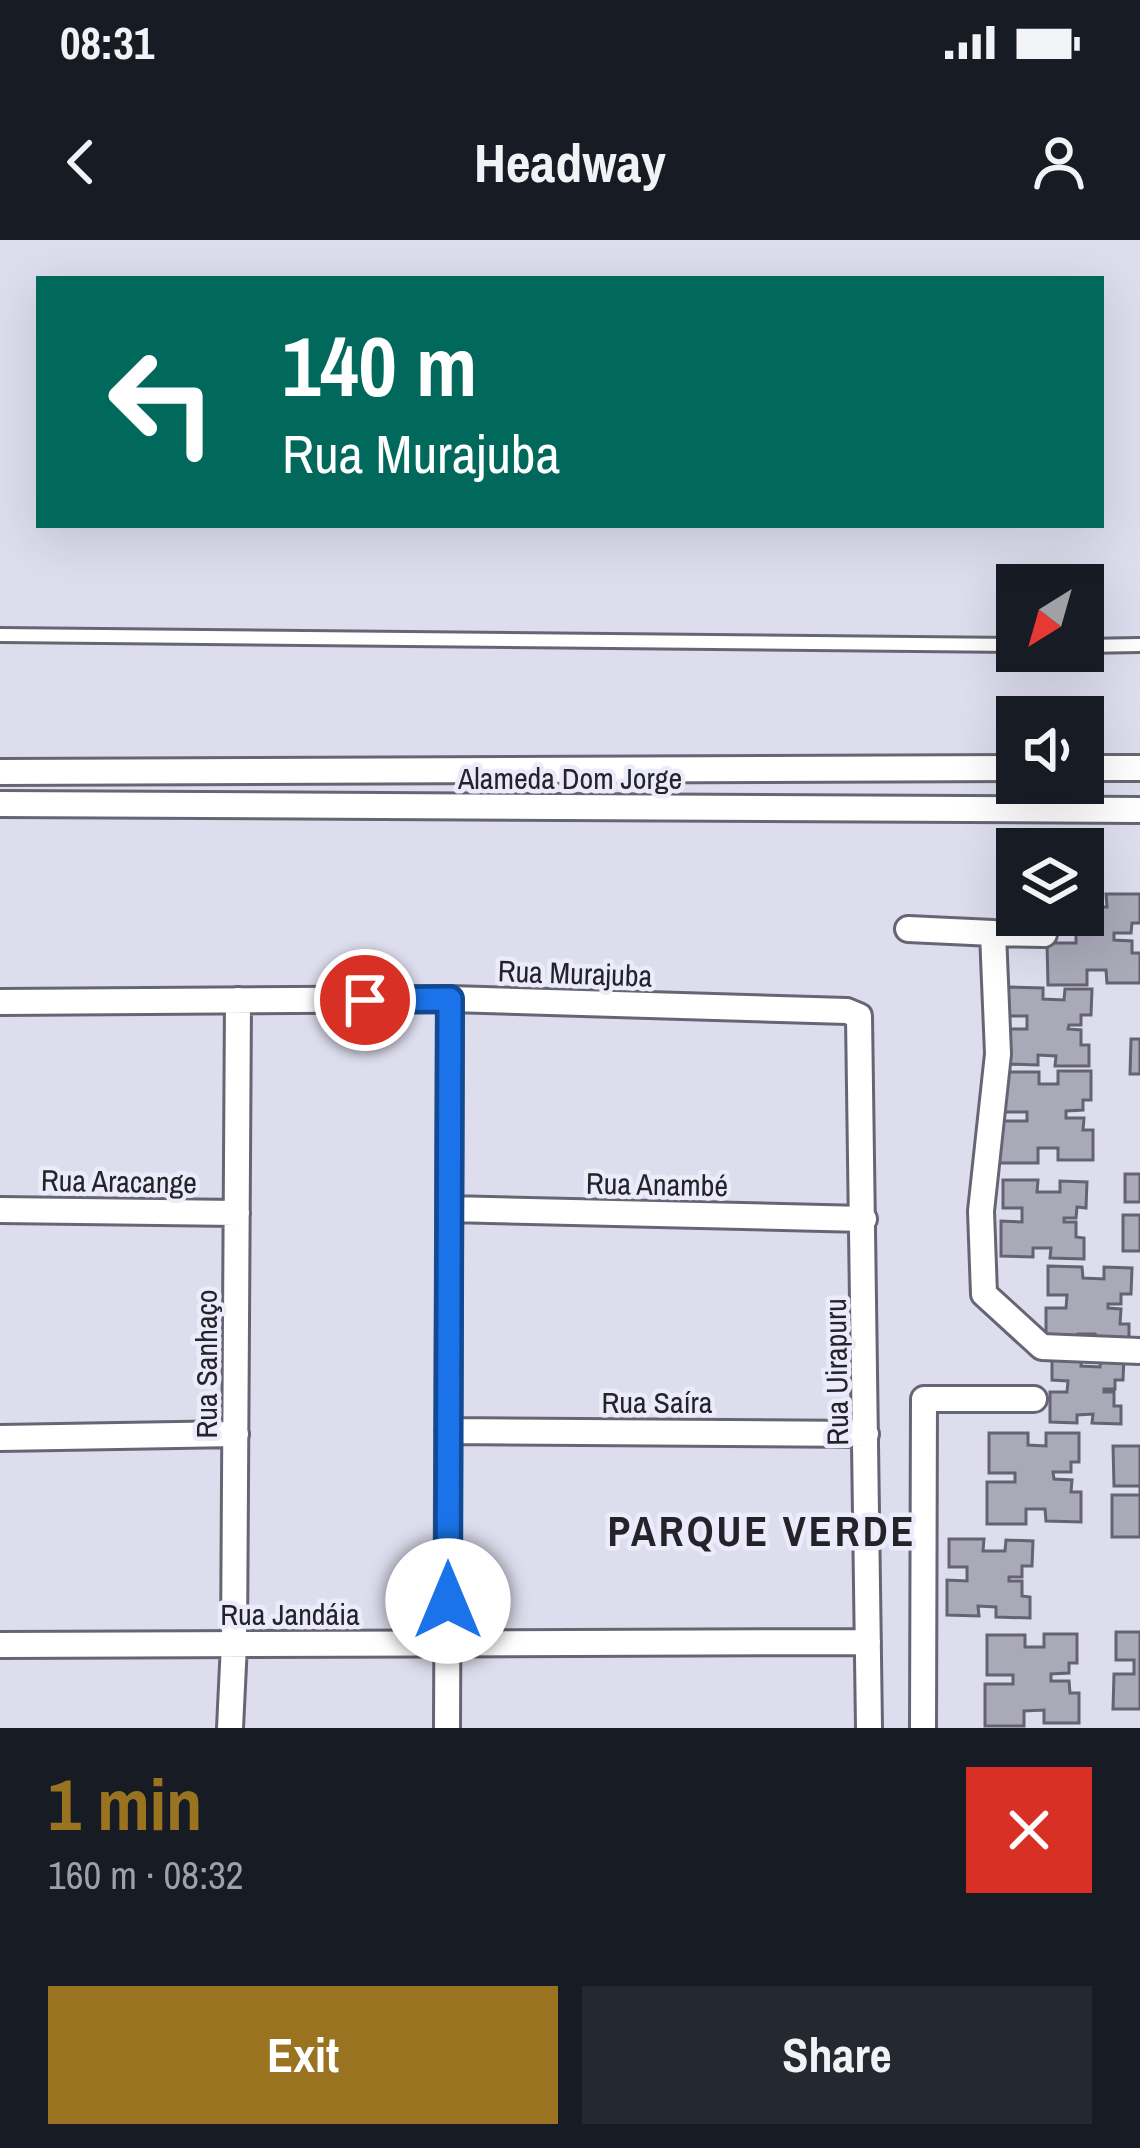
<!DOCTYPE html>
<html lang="en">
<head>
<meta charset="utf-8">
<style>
	body { margin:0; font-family:"Archivo Narrow",sans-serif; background:#242831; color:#f1f3f6; height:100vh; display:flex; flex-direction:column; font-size:45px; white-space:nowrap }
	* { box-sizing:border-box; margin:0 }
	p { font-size:39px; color:#9ea1a6 }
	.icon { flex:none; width:66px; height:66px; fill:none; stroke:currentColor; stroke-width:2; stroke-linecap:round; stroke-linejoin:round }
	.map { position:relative; height:1488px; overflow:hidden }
	.panel { display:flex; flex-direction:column; background:#171b24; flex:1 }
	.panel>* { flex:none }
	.guide { position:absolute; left:36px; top:36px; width:1068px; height:252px; border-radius:0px; box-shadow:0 12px 48px #0002; background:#00695c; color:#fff; overflow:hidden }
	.needle { width:78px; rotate:217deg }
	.tools { position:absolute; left:996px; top:324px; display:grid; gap:24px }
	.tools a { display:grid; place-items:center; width:108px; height:108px; border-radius:0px; background:#171b24; box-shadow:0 12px 48px #0002; font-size:60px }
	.pin { position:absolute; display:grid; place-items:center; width:102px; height:102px; color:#fff; margin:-51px; border:6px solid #fff; border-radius:50%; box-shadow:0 3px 12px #0007 }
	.me { position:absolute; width:132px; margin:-66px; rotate:0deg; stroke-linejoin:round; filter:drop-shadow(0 0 9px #0008) }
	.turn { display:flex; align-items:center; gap:42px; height:252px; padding:0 48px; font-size:54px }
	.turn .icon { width:156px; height:156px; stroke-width:2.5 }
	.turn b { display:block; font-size:84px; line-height:102px }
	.round { display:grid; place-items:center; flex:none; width:126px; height:126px; border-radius:0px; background:#242831 }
	.head { display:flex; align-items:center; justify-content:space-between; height:204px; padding:0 48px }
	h1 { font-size:72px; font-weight:800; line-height:90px; color:#99731f }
	.cta { display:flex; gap:24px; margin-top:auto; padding:24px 48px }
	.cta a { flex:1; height:138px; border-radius:0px; background:#99731f; color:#fff; font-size:48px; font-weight:800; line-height:138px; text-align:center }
	.cta a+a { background:#242831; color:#f1f3f6 }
	.status { display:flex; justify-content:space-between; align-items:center; height:84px; padding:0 60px; background:#171b24; direction:ltr }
	.status svg { height:33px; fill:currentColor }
	header { display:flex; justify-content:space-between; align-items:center; height:156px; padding:0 48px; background:#171b24; font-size:54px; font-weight:800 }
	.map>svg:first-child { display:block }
	.building { fill:#aaa9b8; stroke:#646372; stroke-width:3 }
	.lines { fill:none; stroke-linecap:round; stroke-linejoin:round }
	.lane-casing { stroke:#666573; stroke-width:18 }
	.street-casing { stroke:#666573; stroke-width:30 }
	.lane { stroke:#fff; stroke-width:12 }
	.street { stroke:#fff; stroke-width:24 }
	.route-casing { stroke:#114b97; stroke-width:30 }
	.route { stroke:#1a73e8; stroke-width:21 }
	.labels { text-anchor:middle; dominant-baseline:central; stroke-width:9; stroke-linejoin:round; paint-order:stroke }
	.street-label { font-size:30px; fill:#232329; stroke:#ebebfb }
	.district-label { font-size:42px; font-weight:bold; letter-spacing:3px; fill:#232329; stroke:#ebebfb }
</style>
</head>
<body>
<div class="status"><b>08:31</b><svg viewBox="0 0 49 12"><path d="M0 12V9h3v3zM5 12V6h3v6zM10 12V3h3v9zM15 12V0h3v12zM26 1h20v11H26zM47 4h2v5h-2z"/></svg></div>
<header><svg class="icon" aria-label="back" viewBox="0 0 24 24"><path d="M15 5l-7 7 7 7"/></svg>Headway<svg class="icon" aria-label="person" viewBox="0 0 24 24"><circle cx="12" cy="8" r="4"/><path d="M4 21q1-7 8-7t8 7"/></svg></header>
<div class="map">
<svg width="1140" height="1488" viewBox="0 0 1140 1488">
	<rect width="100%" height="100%" fill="#deddee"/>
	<path class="building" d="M1083,654H1088V667H1107L1106,654H1140V683H1132L1131,693H1114V700L1132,701V713H1140V743H1107L1106,730H1087V745H1048L1047,703H1076V694H1050V675H1083Z
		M1008,747L1043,748V759L1064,760L1065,749H1092L1091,775H1081V785H1069L1068,789L1081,790V805H1089V826H1055L1056,816L1038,815V825L1006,824V789H1027V776H1008Z
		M1131,799H1140V834H1130Z
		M1058,831H1091V860H1083V870L1066,871V878H1084L1083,890H1093V920H1058V908H1038V923H999V881H1027V872H1001V832H1039V844H1058Z
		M1125,934H1140V962H1125Z
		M1003,940H1038L1037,952H1060V941L1087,942L1086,968L1077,967L1076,978H1064V982H1076V997L1084,998V1019L1050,1018L1051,1008H1033V1017L1001,1016V981L1022,982V968H1003Z
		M1123,975H1140V1011H1123Z
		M1048,1026L1082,1027L1083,1038L1104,1039V1027L1132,1028L1131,1054H1121V1064H1108V1068L1121,1069L1120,1084H1129V1105L1095,1104V1094H1078L1077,1104L1046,1103V1068H1066L1067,1055H1048Z
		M1052,1116L1082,1117L1081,1126L1100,1127L1101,1117H1124L1123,1140H1115V1149H1104V1152H1114V1166H1121V1184L1092,1183L1093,1174L1077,1175V1183L1050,1182V1152H1067L1068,1141L1052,1140Z
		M989,1193H1028V1205L1046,1206V1193H1079V1222H1071V1232H1053L1054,1239L1072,1240L1071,1252H1081V1282L1046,1281L1045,1269H1026V1284H987V1242H1015V1233H989Z
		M1113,1206H1140V1297H1112V1255H1140V1246H1114Z
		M949,1299H984L983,1311H1005L1006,1300L1033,1301L1032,1326H1022V1337H1009V1341H1022V1356L1030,1357V1378L996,1377V1367L978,1366L979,1376L947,1375V1340L967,1341V1327H949Z
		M1116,1392H1140V1469H1113L1114,1434H1134V1420H1116Z
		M1044,1394H1077V1423H1069V1433L1051,1434V1441H1069L1070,1453H1079V1483H1044V1470L1024,1471V1486H985V1444H1013V1435H987V1395H1025V1407H1044Z"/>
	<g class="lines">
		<defs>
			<path id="lane" d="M0,395L1017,405
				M1083,406L1140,405"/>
			<path id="street" d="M1083,528H1140
				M0,532L1017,528
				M0,564L1140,570
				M908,689L993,693L998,814L981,971L984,1054L1042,1107L1140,1111
				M993,693L1044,694
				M0,762L450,759L847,771L859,776L869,1488
				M449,969L864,979
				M0,970L237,973
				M448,1191L866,1194
				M0,1198L236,1194
				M0,1405L868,1402
				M230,1488L234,1404L238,760
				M447,1488L450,759
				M923,1488L924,1159H1034"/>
		</defs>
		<use href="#lane" class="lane-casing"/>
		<use href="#street" class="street-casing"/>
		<use href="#lane" class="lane"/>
		<use href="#street" class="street"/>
	</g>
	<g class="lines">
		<defs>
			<path id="route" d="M365,760L450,759L448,1361"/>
		</defs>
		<use href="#route" class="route-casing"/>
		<use href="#route" class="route"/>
	</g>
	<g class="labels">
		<g class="street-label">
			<text x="570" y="538">Alameda Dom Jorge</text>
			<text transform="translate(575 733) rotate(2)">Rua Murajuba</text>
			<text transform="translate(119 941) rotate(1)">Rua Aracange</text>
			<text transform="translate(657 944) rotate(1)">Rua Anambé</text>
			<text transform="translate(206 1124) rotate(-90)">Rua Sanhaço</text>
			<text transform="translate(836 1132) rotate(-91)">Rua Uirapuru</text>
			<text x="657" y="1162">Rua Saíra</text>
			<text x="290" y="1374">Rua Jandáia</text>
		</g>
		<g class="district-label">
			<text x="762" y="1291">PARQUE VERDE</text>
		</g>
	</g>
</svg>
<div class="tools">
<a><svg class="needle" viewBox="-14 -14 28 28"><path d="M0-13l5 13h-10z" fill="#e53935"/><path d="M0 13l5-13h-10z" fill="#9ea1a6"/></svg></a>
<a><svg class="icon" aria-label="sound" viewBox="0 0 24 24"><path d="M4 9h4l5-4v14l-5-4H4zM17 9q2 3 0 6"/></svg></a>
<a><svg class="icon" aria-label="layers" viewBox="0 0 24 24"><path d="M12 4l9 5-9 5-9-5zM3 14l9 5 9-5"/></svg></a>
</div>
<div class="pin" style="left:365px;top:760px;background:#d93025"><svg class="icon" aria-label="arrive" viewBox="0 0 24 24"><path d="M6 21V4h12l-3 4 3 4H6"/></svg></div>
<svg class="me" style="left:448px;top:1361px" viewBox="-20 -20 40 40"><circle r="19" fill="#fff"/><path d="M0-13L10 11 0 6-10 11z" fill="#1a73e8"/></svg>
<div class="guide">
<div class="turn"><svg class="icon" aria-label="left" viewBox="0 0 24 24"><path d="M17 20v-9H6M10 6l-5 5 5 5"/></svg><div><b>140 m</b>Rua Murajuba</div></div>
</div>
</div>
<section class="panel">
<div class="head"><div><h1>1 min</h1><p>160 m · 08:32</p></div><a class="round" style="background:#d93025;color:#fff"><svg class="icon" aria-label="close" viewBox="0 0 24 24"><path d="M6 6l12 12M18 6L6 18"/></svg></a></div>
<div class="cta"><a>Exit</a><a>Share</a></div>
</section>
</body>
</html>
